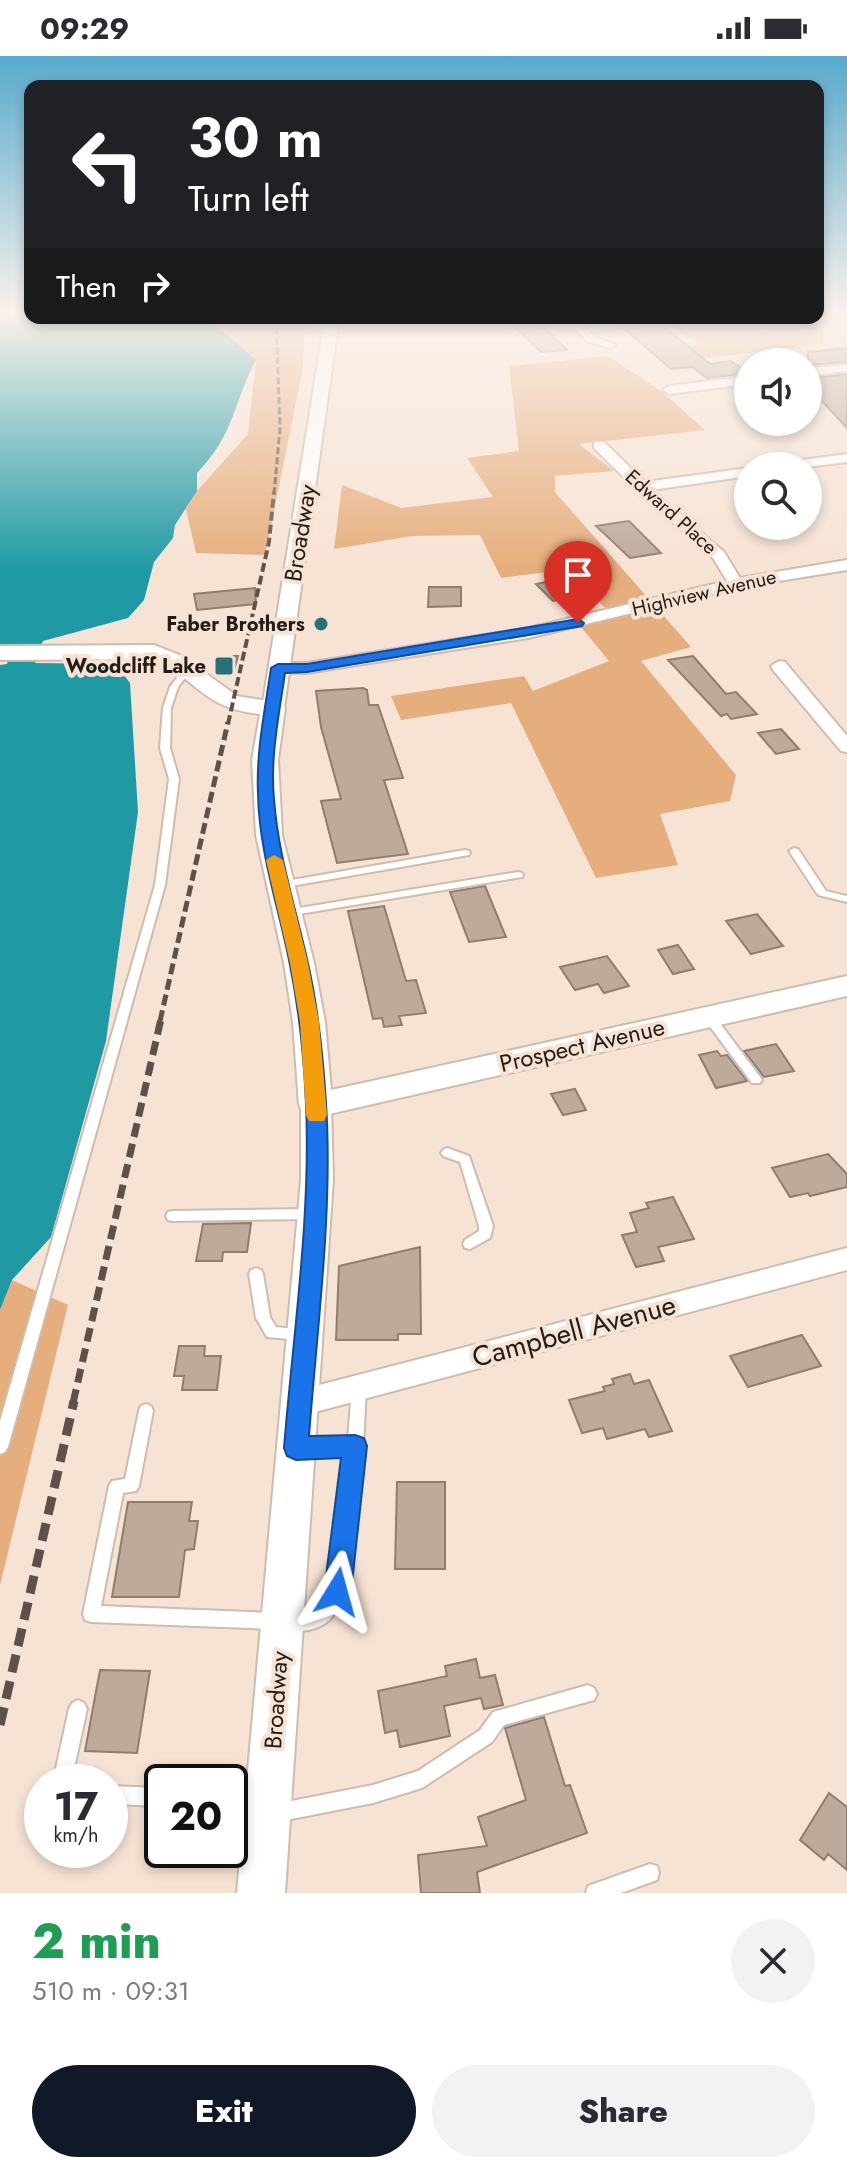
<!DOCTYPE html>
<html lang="en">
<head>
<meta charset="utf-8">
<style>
	body { margin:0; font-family:Jost,sans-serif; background:#f2f2f3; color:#2b2b33; height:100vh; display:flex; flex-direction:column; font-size:30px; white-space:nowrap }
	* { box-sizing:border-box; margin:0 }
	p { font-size:26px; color:#7c7c81 }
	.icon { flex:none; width:44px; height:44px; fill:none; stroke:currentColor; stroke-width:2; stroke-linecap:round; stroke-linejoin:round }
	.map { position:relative; height:1837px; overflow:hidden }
	.drawer { display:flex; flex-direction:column; background:#fff; flex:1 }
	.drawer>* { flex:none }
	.banner { position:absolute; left:24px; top:24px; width:800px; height:244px; border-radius:16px; box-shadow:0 4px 12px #0003; background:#202124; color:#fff; overflow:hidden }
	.controls { position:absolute; left:734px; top:292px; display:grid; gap:16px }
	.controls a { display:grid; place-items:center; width:88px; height:88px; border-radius:50%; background:#fff; box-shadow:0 4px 12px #0003; font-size:40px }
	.speed { position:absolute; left:24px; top:1708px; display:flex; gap:16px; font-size:40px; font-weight:700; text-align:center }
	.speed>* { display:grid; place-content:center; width:104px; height:104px; border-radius:50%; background:#fff; box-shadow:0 4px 12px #0003; line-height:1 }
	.speed small { font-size:20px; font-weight:400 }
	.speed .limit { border:4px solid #111; border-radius:12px; background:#fff; color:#111 }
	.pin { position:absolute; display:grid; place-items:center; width:68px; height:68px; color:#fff; margin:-82px -34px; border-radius:50% 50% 50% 0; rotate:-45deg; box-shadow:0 0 8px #0007 }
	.pin .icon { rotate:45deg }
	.me { position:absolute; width:88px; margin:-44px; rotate:8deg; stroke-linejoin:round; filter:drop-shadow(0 0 6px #0008) }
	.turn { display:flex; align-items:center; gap:28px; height:168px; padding:0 32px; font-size:36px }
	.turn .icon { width:104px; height:104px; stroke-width:2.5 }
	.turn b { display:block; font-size:56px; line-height:68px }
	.then { display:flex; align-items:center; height:76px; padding:0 32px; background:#0003; gap:16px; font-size:30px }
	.round { display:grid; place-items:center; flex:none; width:84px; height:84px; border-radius:42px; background:#f2f2f3 }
	.summary { display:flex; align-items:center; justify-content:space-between; height:136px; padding:0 32px }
	h1 { font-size:48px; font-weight:800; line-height:60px; color:#1e9e55 }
	.primary-button { display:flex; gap:16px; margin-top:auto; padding:16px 32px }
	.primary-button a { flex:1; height:92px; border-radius:48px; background:#111827; color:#fff; font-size:32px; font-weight:800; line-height:92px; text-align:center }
	.primary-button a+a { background:#f2f2f3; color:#2b2b33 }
	.status { display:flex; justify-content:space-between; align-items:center; height:56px; padding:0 40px; background:#fff; direction:ltr }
	.status svg { height:22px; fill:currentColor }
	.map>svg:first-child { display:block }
	.green { fill:#e6ae7d }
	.water { fill:#1f9aa5 }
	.building { fill:#bdaa9b; stroke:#8f7d6f; stroke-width:2 }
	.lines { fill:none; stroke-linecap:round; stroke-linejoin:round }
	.service-casing { stroke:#cfbcad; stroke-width:4 }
	.minor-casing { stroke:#cfbcad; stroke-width:4 }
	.tertiary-casing { stroke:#cfbcad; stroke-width:4 }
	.secondary-casing { stroke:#cfbcad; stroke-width:4 }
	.service { fill:#fff; fill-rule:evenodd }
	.minor { fill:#fff; fill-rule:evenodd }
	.tertiary { fill:#fff; fill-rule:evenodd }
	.secondary { fill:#fff; fill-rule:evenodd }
	.rail-far4 { stroke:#5d524b; stroke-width:3; stroke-dasharray:7 3; stroke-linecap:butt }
	.rail-far3 { stroke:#5d524b; stroke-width:4; stroke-dasharray:9 4; stroke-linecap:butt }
	.rail-far2 { stroke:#5d524b; stroke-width:5; stroke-dasharray:11 5; stroke-linecap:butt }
	.rail-far1 { stroke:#5d524b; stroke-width:7; stroke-dasharray:14 7; stroke-linecap:butt }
	.rail { stroke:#5d524b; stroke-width:9; stroke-dasharray:18 9; stroke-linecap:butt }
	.route { fill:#1a73e8; stroke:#114b97; stroke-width:2 }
	.slow { fill:#f59e0b }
	.poi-dot { fill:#277178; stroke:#f7e3d4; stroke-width:3 }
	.labels { text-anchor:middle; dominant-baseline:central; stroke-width:8; stroke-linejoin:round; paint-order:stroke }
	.far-street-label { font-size:20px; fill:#231c17; stroke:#f7e3d4 }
	.far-poi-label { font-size:20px; font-weight:bold; fill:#231c17; stroke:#f7e3d4; text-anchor:end }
	.street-label { font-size:24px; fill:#231c17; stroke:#f7e3d4 }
	.near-street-label { font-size:28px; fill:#231c17; stroke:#f7e3d4 }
</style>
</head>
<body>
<div class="status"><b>09:29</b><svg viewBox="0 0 49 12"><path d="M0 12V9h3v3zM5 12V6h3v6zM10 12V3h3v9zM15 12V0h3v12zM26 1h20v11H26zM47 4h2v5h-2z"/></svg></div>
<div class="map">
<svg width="847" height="1837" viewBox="0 0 847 1837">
	<rect width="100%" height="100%" fill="#f7e3d4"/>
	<path class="green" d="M208,262H305L303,312L265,499L196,497L186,453L197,435L248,378L256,304Z
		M682,262H799L823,271V288L674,306L662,295L698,288L671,268Z
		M608,300L661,335L705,374L579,388L614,415L555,420V436L691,591L641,605L736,719L730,745L660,758L678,809L596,822L511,647L401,664L391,640L524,620L533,635L609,605L575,564L611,559L571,513L501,522L480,479L412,480L334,493L342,429L401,452L493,441L467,402L519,395L509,310Z
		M12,1224L68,1249L0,1529V1254Z"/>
	<path class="water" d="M0,257H30V262H208L256,304C232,349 236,376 197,417V435L175,469L173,482L154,506L144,544L128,562L43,585L35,607L116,608L130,627L138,756L106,985L51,1181L12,1224L0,1254V609L7,608L12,588H0Z"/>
	<path class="building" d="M506,262H534L567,294L541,296Z
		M612,262H653L710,308L731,305L748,317L707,322L692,311L671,313Z
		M847,292V306L808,309V296Z
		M847,318V372L808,330V323Z
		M629,465L661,497L630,502L596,470Z
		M556,524L573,541L553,545L536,528Z
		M429,531H461V550L428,551Z
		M255,532L256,548L197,554L194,538Z
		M218,600H238L233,618H214Z
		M693,600L726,638L736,636L757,658L731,663L727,658L721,660L668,604Z
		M363,632L367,634L369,649H378L403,722L384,724L408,798L337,807L321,745L341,743L321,671L316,635Z
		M781,673L799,693L776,698L758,677Z
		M485,830L506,881L469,886L450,836Z
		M384,850L406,925L416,924L426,957L399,960L402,969L384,971L382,962L373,963L348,855Z
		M757,858L783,890L751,898L726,865Z
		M678,889L694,913L673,918L658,894Z
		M607,900L629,930L604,937L598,928L575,934L560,911Z
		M776,988L794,1015L764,1021L744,995Z
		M717,995L721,1000L727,999L747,1025L716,1032L699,999Z
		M575,1033L586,1054L563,1059L551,1038Z
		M828,1098L847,1118V1131L810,1140L808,1137L790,1141L772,1112Z
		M673,1141L694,1183L658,1191L664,1205L636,1211L622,1179L637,1176L630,1157L649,1152L646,1147Z
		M251,1167L247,1196H223L222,1205H196L203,1168Z
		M420,1191L421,1278H398V1284H336L339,1210Z
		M802,1279L821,1310L748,1331L730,1300Z
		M179,1290H205L204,1300H221L217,1334H182L184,1320H174Z
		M630,1318L634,1328L649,1324L672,1375L649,1381L645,1373L607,1383L603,1372L582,1377L569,1344L605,1335L603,1331L614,1328L612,1323Z
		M397,1426H445V1513H395Z
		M128,1446H192L189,1465H198L194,1493L185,1494L179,1541H112Z
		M476,1603L480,1622L495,1619L503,1649L484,1653L481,1642L444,1650L450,1680L400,1691L397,1674L385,1677L378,1635L447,1620L445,1610Z
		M100,1614L150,1615L137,1697L85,1695Z
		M544,1661L565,1730L570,1729L587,1777L477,1816L480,1837H421L418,1799L487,1790L478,1761L526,1744L505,1672Z
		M829,1737L847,1751V1814L828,1798L824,1804L800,1784Z"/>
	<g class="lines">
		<defs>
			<path id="service" d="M187,611L191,614L178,631L171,652L170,692L179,723L165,829L8,1391L5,1396L0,1398V1365L155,829L169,723L160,692L163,652L170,631L184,612Z
				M794,792L798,793L826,835L847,840V846L818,839L789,795Z
				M465,794L469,795L470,797L469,799L280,832L275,829L280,826Z
				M518,816L522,817L523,819L522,821L287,860L282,857L287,854Z
				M709,957L713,958L760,1021L762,1024L760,1027H752L705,964L703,961Z
				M447,1092L469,1100L493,1170L490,1182L470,1193L465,1192L463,1188L465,1184L479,1175V1170L460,1106L443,1100L441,1097L443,1094Z
				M310,1153L315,1154L317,1158L315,1162L310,1163L173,1165L168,1164L166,1160L168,1156L173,1155Z
				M256,1212L261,1214L263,1218L270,1261L276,1271L305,1274L307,1278L305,1282L300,1284L267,1281L256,1262L249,1218L251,1214Z
				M359,1326L364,1327L366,1332C363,1382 361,1526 331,1562C321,1574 299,1578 285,1572L283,1566L285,1560C295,1556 306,1560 315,1554C340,1536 345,1429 347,1397L301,1399L296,1397L293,1392L296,1387L301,1385L348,1383L352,1332L354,1327Z
				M146,1348L151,1350L153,1355L139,1430L136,1435L123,1437L101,1550L273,1557L279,1559L281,1565L279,1571L273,1573L91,1566L85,1564L83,1558L109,1430L112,1425L125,1423L139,1355L141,1350Z
				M588,1629L594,1632L597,1638L594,1644L504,1669L492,1686L422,1732L373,1747L276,1766L270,1763L267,1757L270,1751L276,1748L373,1729L418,1715L480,1674L493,1656Z
				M78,1644L84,1647L87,1653L71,1726H53L69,1653L72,1647Z
				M110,1730L162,1732V1750L110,1748Z
				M230,1735L260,1736L266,1739L269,1745L266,1751L260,1754L230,1753Z
				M650,1808L657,1810L659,1817L657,1824L621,1837H586L588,1830Z"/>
			<path id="minor" d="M565,262H576L595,281L616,289L610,292L587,285Z
				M847,309V315L808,320V312Z
				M748,320V328L669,338L663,334L669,330Z
				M594,386H604L645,426L748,412V420L652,434L724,496L740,522L847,504V514L736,532L528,582L307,617L272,616L270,612L278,607H307L528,572L727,525L713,502L650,447L594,392Z
				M847,398V406L808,411L781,410L788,406Z
				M779,605L785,606L847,680V696L841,695L773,614L771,610Z
				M847,1192V1214L300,1360L290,1356L285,1347L290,1338L300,1334Z"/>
			<path id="tertiary" d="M325,262H339L284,652L273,659L262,652Z
				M316,1038L327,1041L331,1049L333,1123L285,1837H237L301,1123V1049L305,1041Z"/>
			<path id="secondary" d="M154,589L182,600L237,640L281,647L285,652L278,704L282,779L314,907L325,966L331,1034L847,920V940L316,1061L304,1058L299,1049L293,966L284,907L256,779L252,704L260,658C200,652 197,621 152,603L0,604V590Z"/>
		</defs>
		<use href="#service" class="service-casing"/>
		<use href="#minor" class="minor-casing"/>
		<use href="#tertiary" class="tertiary-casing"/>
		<use href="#secondary" class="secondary-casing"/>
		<use href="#service" class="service"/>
		<use href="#minor" class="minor"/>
		<use href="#tertiary" class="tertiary"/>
		<use href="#secondary" class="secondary"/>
		<path class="rail-far4" d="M274,438L280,373L276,262"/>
		<path class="rail-far3" d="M228,668L269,486L274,436"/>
		<path class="rail-far2" d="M160,965L228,666"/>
		<path class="rail-far1" d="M73,1347L161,963"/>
		<path class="rail" d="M0,1669L74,1345"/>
	</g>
	<linearGradient id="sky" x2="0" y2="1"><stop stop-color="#57aacd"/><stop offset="0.5" stop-color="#fbf2ec"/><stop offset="1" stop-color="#fbf2ec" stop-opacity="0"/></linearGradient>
	<rect width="847" height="514" fill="url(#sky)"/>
	<path class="route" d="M578,563L584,567L582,570L307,616L285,617C279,659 270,701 274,743C278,798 295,850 307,903C318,950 323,999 326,1047C333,1155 317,1272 309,1380L355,1379L364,1382L367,1390L351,1536L347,1546L337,1550L328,1546L324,1536L341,1402L296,1404L287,1400L284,1392C293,1280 311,1161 306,1048C304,1000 299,952 289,904C278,849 259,795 258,738C256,696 265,654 271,612L278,608H307Z"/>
	<path class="slow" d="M274,799L283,804L308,907L319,966L327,1059L324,1065H309L306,1059L300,966L290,907L266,804Z"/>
	<g class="poi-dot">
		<circle cx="321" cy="568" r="8"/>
		<rect x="214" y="600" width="20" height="20" rx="4"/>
	</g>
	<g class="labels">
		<g class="far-street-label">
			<text transform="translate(671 456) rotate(42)">Edward Place</text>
			<text transform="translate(704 537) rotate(-13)">Highview Avenue</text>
		</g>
		<g class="far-poi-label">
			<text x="305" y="568">Faber Brothers</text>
			<text x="206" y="610">Woodcliff Lake</text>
		</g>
		<g class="street-label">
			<text transform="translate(300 477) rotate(-81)">Broadway</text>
			<text transform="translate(582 989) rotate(-13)">Prospect Avenue</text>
			<text transform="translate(276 1644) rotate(-86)">Broadway</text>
		</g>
		<g class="near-street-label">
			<text transform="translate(574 1275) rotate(-15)">Campbell Avenue</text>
		</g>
	</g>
</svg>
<div class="controls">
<a><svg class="icon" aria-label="sound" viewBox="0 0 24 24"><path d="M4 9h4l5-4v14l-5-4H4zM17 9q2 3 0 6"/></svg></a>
<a><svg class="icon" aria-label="search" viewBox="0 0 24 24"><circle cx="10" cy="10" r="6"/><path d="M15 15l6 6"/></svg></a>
</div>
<div class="speed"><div>17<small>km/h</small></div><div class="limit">20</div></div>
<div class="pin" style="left:578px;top:567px;background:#d93025"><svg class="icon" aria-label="arrive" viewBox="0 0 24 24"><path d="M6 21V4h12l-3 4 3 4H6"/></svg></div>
<svg class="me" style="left:337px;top:1536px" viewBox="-20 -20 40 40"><path d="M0-17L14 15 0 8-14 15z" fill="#1a73e8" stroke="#fff" stroke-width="4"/></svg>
<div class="banner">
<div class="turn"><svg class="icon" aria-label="left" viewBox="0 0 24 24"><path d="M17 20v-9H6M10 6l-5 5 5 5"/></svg><div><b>30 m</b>Turn left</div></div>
<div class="then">Then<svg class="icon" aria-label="right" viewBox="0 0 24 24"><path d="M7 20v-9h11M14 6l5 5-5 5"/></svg></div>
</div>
</div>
<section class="drawer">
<div class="summary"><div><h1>2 min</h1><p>510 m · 09:31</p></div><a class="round"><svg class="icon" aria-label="close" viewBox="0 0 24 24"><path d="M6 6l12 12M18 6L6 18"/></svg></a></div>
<div class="primary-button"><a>Exit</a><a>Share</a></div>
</section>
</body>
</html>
